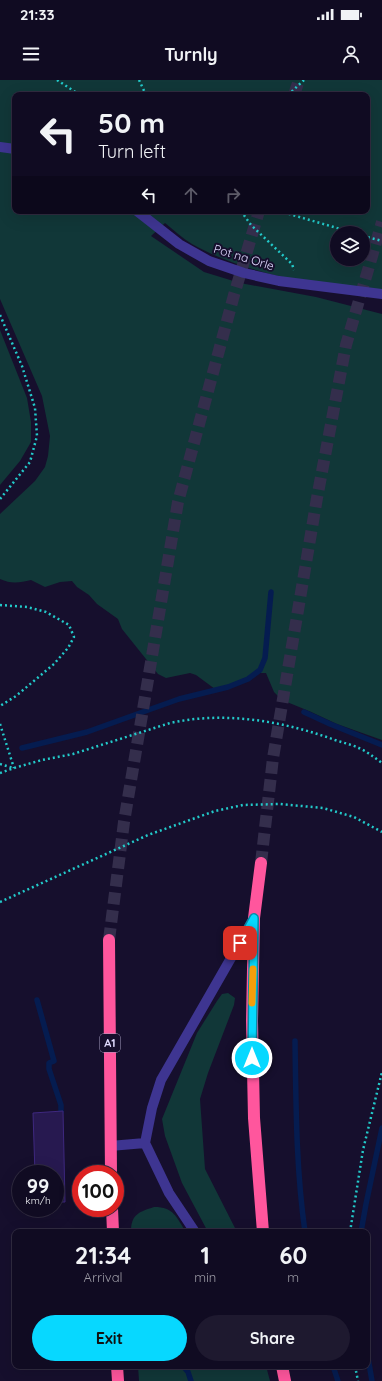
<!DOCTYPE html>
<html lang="en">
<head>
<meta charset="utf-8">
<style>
	body { margin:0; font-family:Quicksand,sans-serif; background:#1e192f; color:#f1f3f6; height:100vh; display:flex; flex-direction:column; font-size:15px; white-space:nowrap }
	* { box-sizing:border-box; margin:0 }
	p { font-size:13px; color:#9c9ba5 }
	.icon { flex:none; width:22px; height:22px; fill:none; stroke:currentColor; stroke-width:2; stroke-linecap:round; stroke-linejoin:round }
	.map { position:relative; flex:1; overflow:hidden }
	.details { position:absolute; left:12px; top:1149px; width:358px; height:140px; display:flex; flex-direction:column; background:#100b22; border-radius:8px; box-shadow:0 4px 16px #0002,0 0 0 1px #302b40 }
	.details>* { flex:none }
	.banner { position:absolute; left:12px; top:12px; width:358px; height:122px; border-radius:8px; box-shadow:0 4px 16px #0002,0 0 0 1px #302b40; background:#100b22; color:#f1f3f6; overflow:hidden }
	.tools { position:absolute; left:330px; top:146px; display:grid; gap:8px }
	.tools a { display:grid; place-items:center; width:40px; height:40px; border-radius:50%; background:#100b22; box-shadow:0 4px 16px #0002,0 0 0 1px #302b40; font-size:20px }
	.speed { position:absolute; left:12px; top:1085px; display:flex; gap:8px; font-size:20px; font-weight:700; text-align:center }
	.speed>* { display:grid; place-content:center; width:52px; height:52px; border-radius:50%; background:#100b22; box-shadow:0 4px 16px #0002,0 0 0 1px #302b40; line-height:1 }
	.speed small { font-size:10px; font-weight:400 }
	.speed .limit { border:6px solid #d22; background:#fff; color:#111 }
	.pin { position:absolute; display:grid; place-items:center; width:34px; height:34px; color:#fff; margin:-17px; border-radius:8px; box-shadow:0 2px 6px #0006 }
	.me { position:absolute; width:44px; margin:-22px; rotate:0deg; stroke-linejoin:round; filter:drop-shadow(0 0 3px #0008) }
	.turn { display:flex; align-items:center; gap:14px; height:84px; padding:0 20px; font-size:18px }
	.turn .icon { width:52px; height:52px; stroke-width:2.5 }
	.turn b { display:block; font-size:28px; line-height:34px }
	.lanes { display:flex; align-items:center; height:38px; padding:0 20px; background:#0003; justify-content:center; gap:20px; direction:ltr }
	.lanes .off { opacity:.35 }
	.eta { display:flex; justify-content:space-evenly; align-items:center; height:68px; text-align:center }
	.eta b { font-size:24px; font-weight:800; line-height:28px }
	.cta { display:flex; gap:8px; margin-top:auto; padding:8px 20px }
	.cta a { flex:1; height:46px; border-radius:24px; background:#07d8ff; color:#111; font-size:16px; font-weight:800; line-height:46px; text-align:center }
	.cta a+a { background:#1e192f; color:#f1f3f6 }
	.status { display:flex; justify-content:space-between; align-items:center; height:28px; padding:0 20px; background:#100b22; direction:ltr }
	.status svg { height:11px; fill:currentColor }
	header { display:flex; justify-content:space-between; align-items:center; height:52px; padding:0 20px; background:#100b22; font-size:18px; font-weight:800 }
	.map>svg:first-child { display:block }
	.green { fill:#113738; fill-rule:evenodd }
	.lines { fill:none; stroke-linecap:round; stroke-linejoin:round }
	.stream { stroke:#051c50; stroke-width:5.5 }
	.building { fill:#271950; stroke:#3e287f }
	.highway-tunnel { stroke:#342e4c; stroke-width:12; stroke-dasharray:12 6; stroke-linecap:butt }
	.path { stroke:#23caca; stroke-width:2.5; stroke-dasharray:2 3; stroke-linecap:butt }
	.minor { stroke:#3e3591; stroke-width:10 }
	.highway { stroke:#ff569d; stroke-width:12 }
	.route-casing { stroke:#058ca6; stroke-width:10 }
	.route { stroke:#07d8ff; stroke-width:7 }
	.slow { stroke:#f59e0b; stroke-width:7 }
	.labels { text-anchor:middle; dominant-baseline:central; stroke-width:4; stroke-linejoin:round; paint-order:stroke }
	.shield { fill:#160f2d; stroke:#a49ec0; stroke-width:1 }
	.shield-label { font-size:11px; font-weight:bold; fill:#e1dbff }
	.street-label { font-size:12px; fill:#e1dbff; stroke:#160f2d }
</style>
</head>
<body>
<div class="status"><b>21:33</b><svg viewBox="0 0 49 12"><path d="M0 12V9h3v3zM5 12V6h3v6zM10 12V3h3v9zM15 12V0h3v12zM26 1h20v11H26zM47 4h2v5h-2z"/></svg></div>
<header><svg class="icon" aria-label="menu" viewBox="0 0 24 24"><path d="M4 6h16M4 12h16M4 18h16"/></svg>Turnly<svg class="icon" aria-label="person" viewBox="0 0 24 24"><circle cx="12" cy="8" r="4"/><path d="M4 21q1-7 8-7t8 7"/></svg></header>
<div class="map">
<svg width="382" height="1301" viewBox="0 0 382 1301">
	<rect width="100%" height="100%" fill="#160f2d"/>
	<path class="green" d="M0,0H382V216C318,204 249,196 192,164C182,158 174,150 165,143L151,156L204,192L240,203L316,217L382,234V660L337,644L309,631L282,620L274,612L266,593H256L230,606L215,609L196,595L190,593L166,598L158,594L122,549L118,539L97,524L89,515L77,507L72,501L60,502L45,507L31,500C19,503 11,504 0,499V434L35,401L45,387L48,376L50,356L42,316L0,219ZM15,15H367V131H15ZM337,153H363V179H337Z
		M0,250L27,318L31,342V362L20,381L0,405Z
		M228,913L235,918L234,925L208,993L200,1019L205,1089L237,1152H208L182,1103L165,1056L162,1039L197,953L217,921L222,914Z
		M154,1127C174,1127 176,1137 186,1152H131C131,1134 139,1132 154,1127Z
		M138,1286H266L270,1301H139Z"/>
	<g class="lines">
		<path class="stream" d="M304,632L330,644L382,665
			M22,668L87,652L179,619L228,607L248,599L260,590L265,578L271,512
			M37,920L54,981L49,983V989L61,1025V1032
			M295,961C296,1025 296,1089 305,1152
			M361,1152L366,1124L382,1048
			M367,1272L372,1301
			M183,1286L188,1292L191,1301
			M333,1286L338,1301"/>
	</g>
	<path class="building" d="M63,1031L65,1122H55V1094H35L33,1033Z"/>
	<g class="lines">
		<path class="highway-tunnel" d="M294,15L299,0
			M261,783L273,678L317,418L346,265L382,142
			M109,860L124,742L178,422L234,215L259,131"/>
		<path class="path" d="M57,0L80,15
			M139,0L146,15
			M288,15L304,0
			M241,131L251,145L292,184L294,190
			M279,131L354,153
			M363,156L382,161
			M0,235L22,286L35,328L37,356L30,382L0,419
			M0,525L27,527L46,532L69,545L74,557L68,568L54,584L16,616L0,626
			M0,644L14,688
			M0,684L13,688
			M0,693L14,688L42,680L73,674L170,643C225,631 283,641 335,660C344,663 353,665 361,669C369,673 375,678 382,683
			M0,822L148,755L215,731L243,725L280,724L323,728L354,737L382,752
			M350,1152L363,1070L382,992
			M355,1286L358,1301"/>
		<path class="minor" d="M0,67L15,69
			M137,131L179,164L209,181L244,193L279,201L382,214
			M110,1066L145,1063
			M195,1152L169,1113L145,1063L152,1028L161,1000L254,838"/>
		<path class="highway" d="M261,783L254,838L252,941L254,1038L263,1152
			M109,860L111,1094
			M112,1128L113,1152
			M117,1286L118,1301
			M282,1286L285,1301"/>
	</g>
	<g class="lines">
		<defs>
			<path id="route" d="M240,863L254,838L252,978"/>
		</defs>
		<use href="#route" class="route-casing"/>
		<use href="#route" class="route"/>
		<path class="slow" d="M252,923L253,889"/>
	</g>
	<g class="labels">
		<rect class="shield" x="100" y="954" width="20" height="18" rx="3"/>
		<g class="shield-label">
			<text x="110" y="963">A1</text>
		</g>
		<g class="street-label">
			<text transform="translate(244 177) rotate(17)">Pot na Orle</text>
		</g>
	</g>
</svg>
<div class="tools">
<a><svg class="icon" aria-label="layers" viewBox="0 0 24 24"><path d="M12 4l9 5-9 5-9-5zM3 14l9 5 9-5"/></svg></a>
</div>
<div class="speed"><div>99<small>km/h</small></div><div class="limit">100</div></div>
<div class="pin" style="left:240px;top:863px;background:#d93025"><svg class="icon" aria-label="arrive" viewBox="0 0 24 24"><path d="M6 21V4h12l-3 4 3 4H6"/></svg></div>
<svg class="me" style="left:252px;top:978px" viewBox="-20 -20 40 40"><circle r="17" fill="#07d8ff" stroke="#fff" stroke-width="3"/><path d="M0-11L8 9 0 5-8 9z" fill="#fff"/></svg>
<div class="banner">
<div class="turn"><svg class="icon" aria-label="left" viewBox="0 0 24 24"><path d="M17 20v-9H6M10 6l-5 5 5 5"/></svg><div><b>50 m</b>Turn left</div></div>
<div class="lanes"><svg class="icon" aria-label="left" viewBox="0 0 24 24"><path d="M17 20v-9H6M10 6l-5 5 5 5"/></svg><svg class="icon off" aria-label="ahead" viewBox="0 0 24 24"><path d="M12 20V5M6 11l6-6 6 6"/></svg><svg class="icon off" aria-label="right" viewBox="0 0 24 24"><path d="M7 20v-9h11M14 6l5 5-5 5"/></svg></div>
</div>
<section class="details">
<div class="eta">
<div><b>21:34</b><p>Arrival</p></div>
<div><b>1</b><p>min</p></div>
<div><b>60</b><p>m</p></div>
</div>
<div class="cta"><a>Exit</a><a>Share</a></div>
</section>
</div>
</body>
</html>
